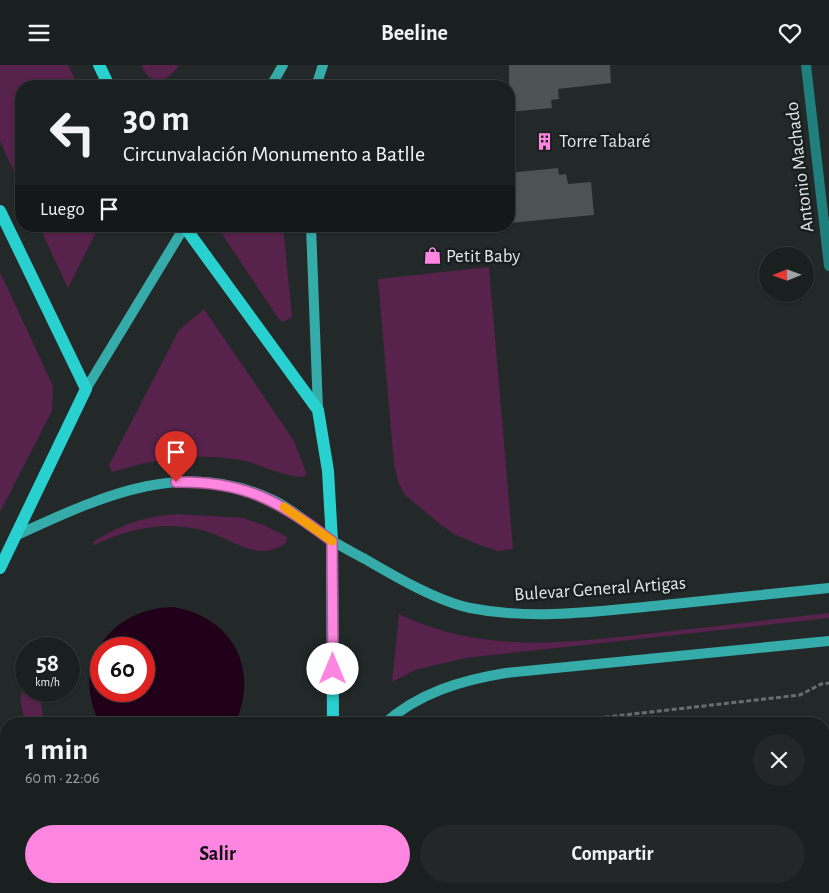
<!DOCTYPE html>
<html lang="es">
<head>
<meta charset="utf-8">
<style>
	body { margin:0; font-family:"Alegreya Sans",sans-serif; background:#232728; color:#f1f3f6; height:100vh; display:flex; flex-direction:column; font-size:19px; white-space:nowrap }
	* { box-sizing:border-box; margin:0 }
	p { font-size:16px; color:#9fa2a4 }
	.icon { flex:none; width:28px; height:28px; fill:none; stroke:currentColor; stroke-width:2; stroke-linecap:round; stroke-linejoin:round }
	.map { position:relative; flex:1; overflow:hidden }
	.panel { position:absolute; left:0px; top:652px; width:830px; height:176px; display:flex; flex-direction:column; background:#1a1f1f; border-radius:20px 20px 0 0; box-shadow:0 1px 4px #0004,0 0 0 1px #383d3d }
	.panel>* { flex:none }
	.banner { position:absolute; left:15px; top:15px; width:500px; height:152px; border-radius:20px; box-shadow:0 1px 4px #0004,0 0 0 1px #383d3d; background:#1a1f1f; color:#f1f3f6; overflow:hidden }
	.needle { width:32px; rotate:269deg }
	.fabs { position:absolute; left:759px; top:182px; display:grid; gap:10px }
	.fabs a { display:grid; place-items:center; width:55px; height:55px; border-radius:50%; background:#1a1f1f; box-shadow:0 1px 4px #0004,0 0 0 1px #383d3d; font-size:25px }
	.speed { position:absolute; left:15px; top:572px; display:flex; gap:10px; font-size:25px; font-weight:700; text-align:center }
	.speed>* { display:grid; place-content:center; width:65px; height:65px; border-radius:50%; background:#1a1f1f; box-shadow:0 1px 4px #0004,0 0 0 1px #383d3d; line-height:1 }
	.speed small { font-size:12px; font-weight:400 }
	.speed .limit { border:8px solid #d22; background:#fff; color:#111 }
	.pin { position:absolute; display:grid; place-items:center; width:42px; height:42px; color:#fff; margin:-51px -21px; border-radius:50% 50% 50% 0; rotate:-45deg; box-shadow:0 0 5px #0007 }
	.pin .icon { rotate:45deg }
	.me { position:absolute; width:55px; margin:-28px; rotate:0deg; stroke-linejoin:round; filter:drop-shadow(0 0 4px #0008) }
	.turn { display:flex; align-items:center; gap:18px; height:105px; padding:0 25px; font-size:22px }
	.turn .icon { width:65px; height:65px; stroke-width:2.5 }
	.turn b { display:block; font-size:35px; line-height:42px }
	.then { display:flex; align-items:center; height:48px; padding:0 25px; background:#0003; gap:10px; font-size:19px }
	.round { display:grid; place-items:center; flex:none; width:52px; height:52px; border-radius:26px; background:#232728 }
	.overview { display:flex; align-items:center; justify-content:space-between; height:85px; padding:0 25px }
	h1 { font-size:30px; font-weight:700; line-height:38px }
	.primary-button { display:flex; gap:10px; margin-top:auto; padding:10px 25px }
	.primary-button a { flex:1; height:58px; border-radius:30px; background:#fe86e1; color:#111; font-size:20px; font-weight:700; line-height:58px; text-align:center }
	.primary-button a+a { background:#232728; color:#f1f3f6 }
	header { display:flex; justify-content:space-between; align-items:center; height:65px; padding:0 25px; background:#1a1f1f; font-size:22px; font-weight:700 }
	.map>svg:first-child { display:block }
	.green { fill:#57224b }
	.water { fill:#21001a; fill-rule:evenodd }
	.building { fill:#4c5353 }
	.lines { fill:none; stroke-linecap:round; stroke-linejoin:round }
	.path { stroke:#686e6e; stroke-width:3; stroke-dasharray:5 2.5; stroke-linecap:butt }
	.minor { stroke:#1f7f7d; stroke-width:10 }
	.secondary { stroke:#36acaa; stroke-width:10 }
	.primary { stroke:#28d1cf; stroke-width:12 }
	.route-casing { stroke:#a55792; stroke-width:12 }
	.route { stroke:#fe86e1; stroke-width:9 }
	.slow { stroke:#f59e0b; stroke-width:9 }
	.labels { text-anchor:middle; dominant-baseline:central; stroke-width:5; stroke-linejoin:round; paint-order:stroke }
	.poi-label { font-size:19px; fill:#e2e6e6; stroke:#191f1f; text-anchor:start }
	.street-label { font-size:19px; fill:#e2e6e6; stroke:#191f1f }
</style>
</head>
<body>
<header><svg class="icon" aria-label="menu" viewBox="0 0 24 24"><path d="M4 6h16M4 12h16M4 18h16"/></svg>Beeline<svg class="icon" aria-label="heart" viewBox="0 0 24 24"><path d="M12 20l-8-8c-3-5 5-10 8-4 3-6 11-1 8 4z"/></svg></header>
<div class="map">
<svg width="829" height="828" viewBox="0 0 829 828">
	<rect width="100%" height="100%" fill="#232929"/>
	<path class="green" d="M0,0H68L78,21H21V122L0,76Z
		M141,0H179C166,18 152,23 141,0Z
		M39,161H99L68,223Z
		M283,161L292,252L283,257L278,253L222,169L220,162Z
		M489,202L513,484L498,486L477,479L454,469L440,459L405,430L399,419L394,400L378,214Z
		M0,207L53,321L52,346L0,447Z
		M204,244L294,376L307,410C296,417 259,399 245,396C200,387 156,393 112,407L109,400L179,265Z
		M177,449L243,453L266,461L287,472L286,478C253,500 231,470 197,464C162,456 126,465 94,480L93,477C122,459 142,452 177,449Z
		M829,548V553L465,593L415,605L392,617L399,549C485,591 572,577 663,567C719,561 774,554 829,548Z
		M22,601L26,602V626H39L44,659H25L21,639Z
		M6,742V813L0,810V745Z
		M270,822L321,823V828H263Z
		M32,823V822L117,823L84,828H37Z"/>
	<path class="water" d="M173,542C233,552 260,604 235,659H100C69,600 110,543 173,542ZM101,584H144V626H101Z"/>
	<path class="building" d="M509,0H610L611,18L558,24L559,34L551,35L552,43L509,47Z
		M558,103L559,110L566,109L568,119L591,117L594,150L509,158V108Z"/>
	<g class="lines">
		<path class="path" d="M545,659L800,630L821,619L829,618
			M386,828V822"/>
		<path class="minor" d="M806,0L829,201"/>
		<path class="secondary" d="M271,21L283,0
			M316,21L323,0
			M311,161L318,345
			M86,324L185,161
			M17,470C100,432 185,391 275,436C295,446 312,462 331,475C342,482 354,488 365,494C394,511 437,536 470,543C531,555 592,547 654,541C712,535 771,529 829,523
			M384,659C418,628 462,615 506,608L829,576
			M213,828L223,822"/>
		<path class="primary" d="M99,0L109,21
			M0,146L86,324L0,503
			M184,161L318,345L328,406L332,476L333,659
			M343,822V828"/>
	</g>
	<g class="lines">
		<defs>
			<path id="route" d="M176,417C246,416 278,436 332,476L333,604"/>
		</defs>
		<use href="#route" class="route-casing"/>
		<use href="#route" class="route"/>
		<path class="slow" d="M284,442L332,476"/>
	</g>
	<defs>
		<symbol id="building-bare" viewBox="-9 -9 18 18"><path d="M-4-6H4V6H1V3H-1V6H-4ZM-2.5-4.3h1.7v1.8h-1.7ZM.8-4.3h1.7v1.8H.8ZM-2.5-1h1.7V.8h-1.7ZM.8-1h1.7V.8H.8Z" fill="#fe86e1" stroke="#191f1f" stroke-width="2.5" paint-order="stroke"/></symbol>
		<symbol id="shop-bare" viewBox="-9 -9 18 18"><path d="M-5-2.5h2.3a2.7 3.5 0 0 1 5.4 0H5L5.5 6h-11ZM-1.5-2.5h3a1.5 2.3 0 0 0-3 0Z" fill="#fe86e1" stroke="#191f1f" stroke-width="2.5" paint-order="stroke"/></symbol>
	</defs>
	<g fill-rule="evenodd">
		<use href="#building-bare" x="532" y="64" width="25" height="25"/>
		<use href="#shop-bare" x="420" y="178" width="25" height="25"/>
	</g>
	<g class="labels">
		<g class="poi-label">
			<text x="559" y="76">Torre Tabaré</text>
			<text x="446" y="191">Petit Baby</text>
		</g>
		<g class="street-label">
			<text transform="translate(800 102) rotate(-97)">Antonio Machado</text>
			<text transform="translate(600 524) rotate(-4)">Bulevar General Artigas</text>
		</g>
	</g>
</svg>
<div class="fabs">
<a><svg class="needle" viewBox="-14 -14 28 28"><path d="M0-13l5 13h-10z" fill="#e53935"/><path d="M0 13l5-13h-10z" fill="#9fa2a4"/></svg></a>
</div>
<div class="speed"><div>58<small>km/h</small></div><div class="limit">60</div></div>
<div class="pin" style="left:176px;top:417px;background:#d93025"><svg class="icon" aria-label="arrive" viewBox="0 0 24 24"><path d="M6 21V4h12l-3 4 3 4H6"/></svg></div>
<svg class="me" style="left:333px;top:604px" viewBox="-20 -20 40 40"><circle r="19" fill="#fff"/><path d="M0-13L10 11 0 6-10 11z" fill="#fe86e1"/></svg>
<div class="banner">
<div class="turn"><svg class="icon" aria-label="left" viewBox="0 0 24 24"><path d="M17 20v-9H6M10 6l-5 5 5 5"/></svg><div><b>30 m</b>Circunvalación Monumento a Batlle</div></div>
<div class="then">Luego<svg class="icon" aria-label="arrive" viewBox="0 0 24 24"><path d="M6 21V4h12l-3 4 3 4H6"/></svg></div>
</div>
<section class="panel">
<div class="overview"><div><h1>1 min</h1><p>60 m · 22:06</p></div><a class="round"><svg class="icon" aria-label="close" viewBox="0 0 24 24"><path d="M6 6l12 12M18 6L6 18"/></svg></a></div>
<div class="primary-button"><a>Salir</a><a>Compartir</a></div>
</section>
</div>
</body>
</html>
